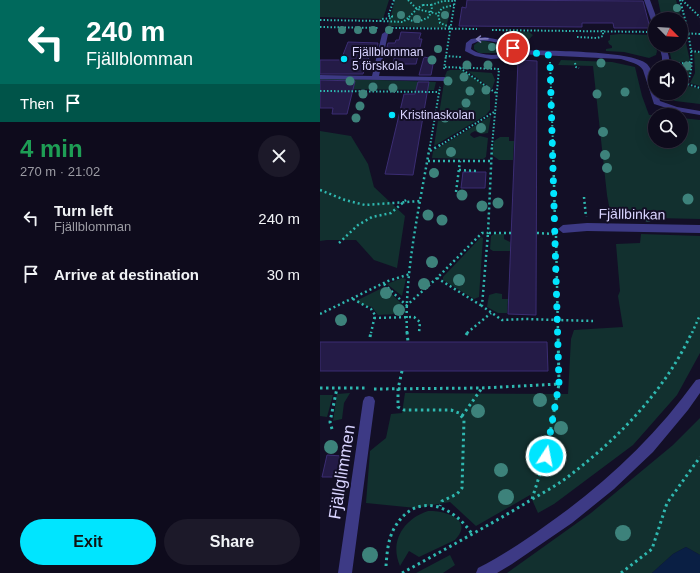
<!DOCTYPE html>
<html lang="en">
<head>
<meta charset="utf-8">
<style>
	body { margin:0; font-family:Helvetica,sans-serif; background:#1c1929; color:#f1f3f6; height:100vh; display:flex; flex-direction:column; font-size:15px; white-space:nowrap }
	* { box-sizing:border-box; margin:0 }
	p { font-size:13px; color:#9b9ba3 }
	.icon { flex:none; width:22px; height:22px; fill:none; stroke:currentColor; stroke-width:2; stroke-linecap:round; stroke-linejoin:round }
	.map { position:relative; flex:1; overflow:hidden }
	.details { display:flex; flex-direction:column; background:#0e0b1c; width:320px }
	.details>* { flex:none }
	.banner { background:#00695c; color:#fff; overflow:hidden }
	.needle { width:26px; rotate:114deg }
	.fabs { position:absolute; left:328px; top:12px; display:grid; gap:8px }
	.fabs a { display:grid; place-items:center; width:40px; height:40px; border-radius:50%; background:#0e0b1c; box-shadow:0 4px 16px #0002,0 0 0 1px #2e2b3b; font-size:20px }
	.pin { position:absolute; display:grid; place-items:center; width:34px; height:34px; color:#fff; margin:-17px; border:2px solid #fff; border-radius:50%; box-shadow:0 1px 4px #0007 }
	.me { position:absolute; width:44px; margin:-22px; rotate:11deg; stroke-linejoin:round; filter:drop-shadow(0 0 3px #0008) }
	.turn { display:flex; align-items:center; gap:14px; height:84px; padding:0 20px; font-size:18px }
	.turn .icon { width:52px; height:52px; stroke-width:2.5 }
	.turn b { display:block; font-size:28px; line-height:34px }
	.then { display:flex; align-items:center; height:38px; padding:0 20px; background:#0003; gap:8px; font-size:15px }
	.round { display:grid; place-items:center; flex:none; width:42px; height:42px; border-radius:21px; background:#1c1929 }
	.overview { display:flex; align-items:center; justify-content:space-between; height:68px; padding:0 20px }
	h1 { font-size:24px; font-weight:700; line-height:30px; color:#1e9e55 }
	.button { display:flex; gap:8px; margin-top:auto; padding:8px 20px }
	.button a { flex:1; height:46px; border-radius:24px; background:#00e5ff; color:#111; font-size:16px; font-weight:700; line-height:46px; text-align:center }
	.button a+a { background:#1c1929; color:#f1f3f6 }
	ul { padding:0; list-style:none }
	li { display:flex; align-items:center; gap:12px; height:56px; padding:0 20px }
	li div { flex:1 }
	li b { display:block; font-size:15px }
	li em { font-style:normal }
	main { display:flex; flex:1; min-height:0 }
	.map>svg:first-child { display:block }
	.green { fill:#12302f }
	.water { fill:#0a1f44 }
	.building { fill:#241b47; stroke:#3b2d73 }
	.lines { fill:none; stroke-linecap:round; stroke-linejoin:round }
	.path-far2 { stroke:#2fb8b0; stroke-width:2; stroke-dasharray:1.5 2; stroke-linecap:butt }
	.path-far1 { stroke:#2fb8b0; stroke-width:2.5; stroke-dasharray:2 3; stroke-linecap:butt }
	.path { stroke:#2fb8b0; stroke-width:3; stroke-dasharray:2.5 3.5; stroke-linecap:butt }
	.minor { fill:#3d3a85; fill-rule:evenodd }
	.tree { fill:#3d827b }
	.oneway { stroke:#837fbc }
	.route { stroke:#00e5ff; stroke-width:7; stroke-dasharray:0 12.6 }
	.poi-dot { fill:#00e5ff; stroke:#130f26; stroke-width:1.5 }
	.labels { text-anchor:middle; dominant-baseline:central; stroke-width:4; stroke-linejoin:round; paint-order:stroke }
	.far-poi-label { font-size:12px; fill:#d9d4ff; stroke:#130f26; text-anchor:start }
	.street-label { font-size:14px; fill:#d9d4ff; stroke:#130f26 }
	.near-street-label { font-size:17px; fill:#d9d4ff; stroke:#130f26 }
</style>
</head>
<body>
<main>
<section class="details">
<div class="banner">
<div class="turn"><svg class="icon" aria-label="left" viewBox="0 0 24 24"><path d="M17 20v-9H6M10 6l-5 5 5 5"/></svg><div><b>240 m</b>Fjällblomman</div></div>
<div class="then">Then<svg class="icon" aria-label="arrive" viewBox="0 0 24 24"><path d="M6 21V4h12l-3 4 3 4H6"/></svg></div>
</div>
<div class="overview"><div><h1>4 min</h1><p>270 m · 21:02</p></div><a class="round"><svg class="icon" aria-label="close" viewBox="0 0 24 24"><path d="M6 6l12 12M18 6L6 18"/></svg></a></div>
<ul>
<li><svg class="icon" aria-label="left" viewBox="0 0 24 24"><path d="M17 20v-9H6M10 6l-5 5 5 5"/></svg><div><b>Turn left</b><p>Fjällblomman</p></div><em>240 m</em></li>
<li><svg class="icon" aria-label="arrive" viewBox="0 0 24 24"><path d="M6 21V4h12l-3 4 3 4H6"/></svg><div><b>Arrive at destination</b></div><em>30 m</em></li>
</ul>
<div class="button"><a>Exit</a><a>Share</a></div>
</section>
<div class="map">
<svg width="380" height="573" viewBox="0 0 380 573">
	<rect width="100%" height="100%" fill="#130f26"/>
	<path class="green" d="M0,0H69L63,19L0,17Z
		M75,0H130L131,3L130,4L131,8L126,28L68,26Z
		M338,0H356L365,31H361V19H342Z
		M194,31L209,32L213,35L203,46L186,37L188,32Z
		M300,34L333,35L337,51L336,55L329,58L304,52L286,51V49L292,48V46L289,44L288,41L290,40V35Z
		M361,34H364L370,61L354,63L352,62L348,45H361Z
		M161,40L178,44L188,50L187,53H159L154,49V45Z
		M374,52L380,53V86L370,83L375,73Z
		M241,60L292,62L315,67L322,96L329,115H335V141H361V118L380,120V219L291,217L287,195L273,66L238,65Z
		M370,64C372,72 369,79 361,81V67H352L353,65Z
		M130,70H142L170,89V110L166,115L114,146L125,76L127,71Z
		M145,71L172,73L175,80L172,89L149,72Z
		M0,78L116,82L114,90L0,89Z
		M361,84L380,89V104L355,101L341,93H361Z
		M171,116L168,133L161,134L155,131L151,133L150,135L154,138L160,136L168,138L166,157L163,159L112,158L113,151Z
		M0,131L31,136L48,164L54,187L85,216L77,268L54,260L36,240H7L0,241Z
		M180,137H189V141H194L193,160H179L172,155L174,141Z
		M174,234H184V239L190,242V251H173L170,249L171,236Z
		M321,234L380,236V353L357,395L313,445L234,504L218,513L210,495L156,526L130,502L96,508L46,503L50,451L66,438L71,414L82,413L85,393L248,394L251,339L254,330L303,327L298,296L300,291L296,244L320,243Z
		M161,237L163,238L159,297L154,299L123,280V277Z
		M82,278L86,279L82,296L67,284Z
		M64,287L83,305L84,308C77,316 67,314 58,315L52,307L40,304L36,301Z
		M176,293L182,294V299H188L187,313H178L167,307L169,295Z
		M30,393L24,403L22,419L13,421L17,394Z
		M0,395H13L7,417L0,416Z
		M380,418V555L366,547L353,554L332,573H187L271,513L353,445Z
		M108,511C124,510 155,519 135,540L99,557L89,551L80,566C69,541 84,519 108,511Z
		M130,555L135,565L123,573H96Z"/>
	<path class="water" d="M366,547L380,555V573H332L353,554Z"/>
	<path class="building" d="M147,0L323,1L330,28H294L293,23H262V27L139,26L142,7L146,8Z
		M81,32L101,33L99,39H102L96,64H73L75,55H65L68,43H75L76,40H79Z
		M28,42L58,43L56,55L50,54L43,74H0V60H21Z
		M104,57L114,59L111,75H99Z
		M198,60L217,61L216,315L188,314Z
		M0,80L35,81L27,114H12L13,108H0Z
		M98,82H109L93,175L65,174L84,94H95Z
		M143,172H166L165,188H141Z
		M0,342H227L228,371H0Z
		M7,455L22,456L17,477H2Z"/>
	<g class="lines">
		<path class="path-far2" d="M88,0L97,9L118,14
			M135,0L126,56L141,57
			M360,0C365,20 380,69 365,84
			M362,0L380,17
			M103,5H111L112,9L109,17L98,22L89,20L88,18L98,8Z
			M111,5L123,1H135
			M0,20L60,21L62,19L72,18V16H68L74,0
			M60,21L83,22L88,18
			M0,27L59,28
			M130,27L120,23L118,14L122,8L134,5
			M72,28L157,29
			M172,30L333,32
			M361,33L380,34
			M257,37L277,38L283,36V30
			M371,51L380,52
			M230,62L233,146
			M255,63L256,67L259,68
			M355,64L372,62
			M125,67L179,69L172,146
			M140,68L176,93
			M124,69L126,56
			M361,82L380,88
			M0,91L119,92
			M110,146L120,87
			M119,146L174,112"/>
		<path class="path-far1" d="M233,145L235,223
			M110,151L120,145
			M108,161H170
			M139,170L157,171
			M0,190L25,200L45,205L101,201
			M136,192L140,161
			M264,197L266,217
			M191,233H168L162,306L182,320L205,319L273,321
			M217,233L234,234
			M236,236L238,333
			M19,243L38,225L52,217L71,213L86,200
			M117,278L162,306
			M64,284L86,305
			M33,299L51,309L55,315L51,333
			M86,306L117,278L162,233H168L172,145
			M0,314L68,281L90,274
			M54,318L94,317L100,322L99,333
			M87,333C84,273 100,204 110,145
			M147,333L171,313
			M372,333L380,315"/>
		<path class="path" d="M87,332L88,342
			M146,335L148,332
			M50,337L51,332
			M82,371L78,389V407L84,410H131L139,413L144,420L142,488L137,494L122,501L120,506
			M0,388H45
			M54,389L162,388L239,384L238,332
			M142,416L162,388
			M12,429L10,422L17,388
			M212,499L226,455L239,384
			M66,566C67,553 68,538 75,527C96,491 133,505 152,534
			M82,573C122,551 162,529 201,506C215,497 231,489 245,479C297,440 345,391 372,332
			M301,573L332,549L347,503L380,457"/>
		<path class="minor" d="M324,0H330L337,19H335V25L332,23Z
			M65,32L68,34L59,76L122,77H125V81L0,79V75L52,76L62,34Z
			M165,37L185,41L199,50C222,51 312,50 327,64C334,71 335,84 335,93H338L340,101L357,107L380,111V115L356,111L334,104L323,70C319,63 309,62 301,59L198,54L186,58L171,59L155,56L145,51L146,43L151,39ZM159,41C171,40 183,43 192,51C180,56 162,57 151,49L152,44Z
			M339,45H345C352,64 351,62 335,68V65L342,61V57Z
			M267,223L380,225V233L267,231L243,233L238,229L243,225Z
			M380,379V393L368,410L333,452L294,489L252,523L192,564L177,573H156L158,568C182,556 204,541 225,526C284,485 334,438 376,380Z
			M49,396L53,397L55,401L32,573H18L43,401L45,397Z"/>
	</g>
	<g class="tree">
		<circle cx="357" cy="8" r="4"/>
		<circle cx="81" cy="15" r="4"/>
		<circle cx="125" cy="15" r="4"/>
		<circle cx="97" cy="19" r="4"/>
		<circle cx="22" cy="30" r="4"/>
		<circle cx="38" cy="30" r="4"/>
		<circle cx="53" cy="30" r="4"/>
		<circle cx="69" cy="30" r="4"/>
		<circle cx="196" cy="35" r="4"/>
		<circle cx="172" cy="47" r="4"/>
		<circle cx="118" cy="49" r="4"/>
		<circle cx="112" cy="60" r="4.5"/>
		<circle cx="281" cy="63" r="4.5"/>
		<circle cx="147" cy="65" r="4.5"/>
		<circle cx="168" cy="65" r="4.5"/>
		<circle cx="367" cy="66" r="4.5"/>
		<circle cx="144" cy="77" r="4.5"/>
		<circle cx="30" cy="81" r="4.5"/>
		<circle cx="128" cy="81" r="4.5"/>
		<circle cx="53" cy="87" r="4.5"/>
		<circle cx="73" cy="88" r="4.5"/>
		<circle cx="166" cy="90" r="4.5"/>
		<circle cx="150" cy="91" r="4.5"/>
		<circle cx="305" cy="92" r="4.5"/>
		<circle cx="43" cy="94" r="4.5"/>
		<circle cx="277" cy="94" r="4.5"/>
		<circle cx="146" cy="103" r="4.5"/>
		<circle cx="40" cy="106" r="4.5"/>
		<circle cx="36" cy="118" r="4.5"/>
		<circle cx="125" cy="118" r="4.5"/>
		<circle cx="161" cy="128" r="5"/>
		<circle cx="283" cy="132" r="5"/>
		<circle cx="372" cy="149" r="5"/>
		<circle cx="131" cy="152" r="5"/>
		<circle cx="285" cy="155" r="5"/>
		<circle cx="287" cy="168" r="5"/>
		<circle cx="114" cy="173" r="5"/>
		<circle cx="142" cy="195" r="5.5"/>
		<circle cx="368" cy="199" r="5.5"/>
		<circle cx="178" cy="203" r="5.5"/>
		<circle cx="162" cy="206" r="5.5"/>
		<circle cx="294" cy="213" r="5.5"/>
		<circle cx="108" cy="215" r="5.5"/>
		<circle cx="328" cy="216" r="5.5"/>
		<circle cx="122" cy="220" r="5.5"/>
		<circle cx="112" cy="262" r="6"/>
		<circle cx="139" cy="280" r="6"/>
		<circle cx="104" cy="284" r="6"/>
		<circle cx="66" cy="293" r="6"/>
		<circle cx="79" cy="310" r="6"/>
		<circle cx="21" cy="320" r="6"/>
		<circle cx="220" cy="400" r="7"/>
		<circle cx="158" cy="411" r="7"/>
		<circle cx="241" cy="428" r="7"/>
		<circle cx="11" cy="447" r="7"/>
		<circle cx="181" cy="470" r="7"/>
		<circle cx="186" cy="497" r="8"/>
		<circle cx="303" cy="533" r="8"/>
		<circle cx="50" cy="555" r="8"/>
	</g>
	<defs><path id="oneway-shaft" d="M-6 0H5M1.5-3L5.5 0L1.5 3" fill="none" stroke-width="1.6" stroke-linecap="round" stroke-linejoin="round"/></defs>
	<use class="oneway" href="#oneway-shaft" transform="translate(162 39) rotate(178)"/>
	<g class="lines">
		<path class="route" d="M193,48L197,52L228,54L230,62L239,384L226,456"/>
	</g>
	<g class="poi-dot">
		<circle cx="24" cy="59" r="4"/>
		<circle cx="72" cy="115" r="4"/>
	</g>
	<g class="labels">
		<g class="far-poi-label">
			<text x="32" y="52">Fjällblomman<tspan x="32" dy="14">5 förskola</tspan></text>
			<text x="80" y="115">Kristinaskolan</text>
		</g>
		<g class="street-label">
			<text transform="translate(312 214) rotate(1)">Fjällbinkan</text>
		</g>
		<g class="near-street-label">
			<text transform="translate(22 472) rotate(-81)">Fjällglimmen</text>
		</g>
	</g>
</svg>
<div class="fabs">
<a><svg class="needle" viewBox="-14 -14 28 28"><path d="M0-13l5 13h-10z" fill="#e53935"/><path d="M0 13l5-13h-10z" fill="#9b9ba3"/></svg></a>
<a><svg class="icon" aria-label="sound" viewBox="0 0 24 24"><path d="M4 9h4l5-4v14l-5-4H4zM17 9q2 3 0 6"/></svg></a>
<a><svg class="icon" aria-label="search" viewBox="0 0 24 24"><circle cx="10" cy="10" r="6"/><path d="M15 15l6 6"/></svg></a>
</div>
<div class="pin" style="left:193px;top:48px;background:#d93025"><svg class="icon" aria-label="arrive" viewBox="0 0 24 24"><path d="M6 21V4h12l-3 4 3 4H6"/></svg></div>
<svg class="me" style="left:226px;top:456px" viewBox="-20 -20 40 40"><circle r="17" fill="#00e5ff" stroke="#fff" stroke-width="3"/><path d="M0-11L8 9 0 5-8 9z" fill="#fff"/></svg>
</div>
</main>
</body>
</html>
